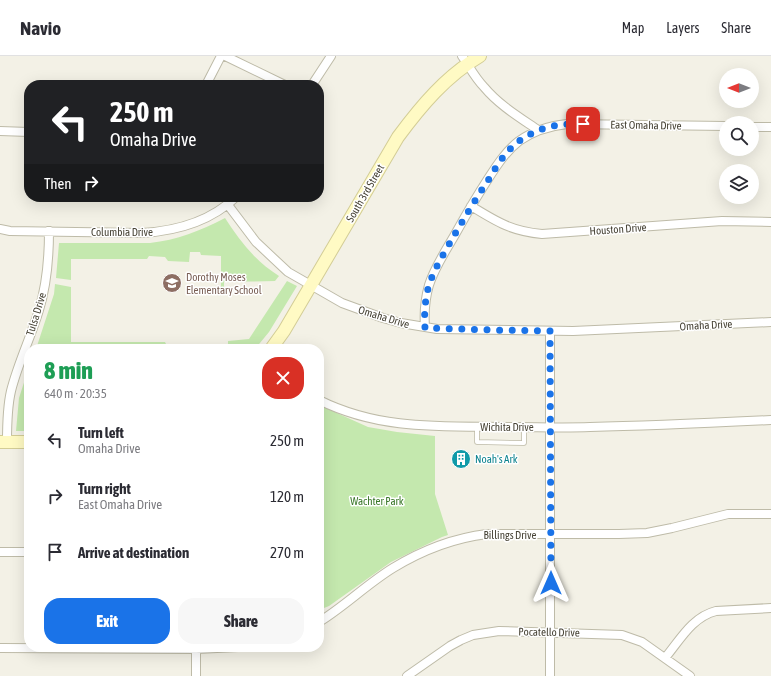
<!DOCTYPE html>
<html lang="en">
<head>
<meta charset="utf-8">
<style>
	body { margin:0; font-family:"Asap Condensed",sans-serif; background:#f7f7f7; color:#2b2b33; height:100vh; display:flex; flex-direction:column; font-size:15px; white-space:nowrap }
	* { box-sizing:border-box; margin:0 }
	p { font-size:13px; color:#7c7c81 }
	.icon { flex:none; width:22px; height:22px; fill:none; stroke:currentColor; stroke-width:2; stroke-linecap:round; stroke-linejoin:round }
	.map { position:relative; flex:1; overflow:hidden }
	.side { position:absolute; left:24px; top:288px; width:300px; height:308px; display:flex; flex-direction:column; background:#fff; border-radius:16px; box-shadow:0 4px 16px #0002 }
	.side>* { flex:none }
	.top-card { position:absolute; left:24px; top:24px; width:300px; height:122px; border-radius:16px; box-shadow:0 4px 16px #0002; background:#202124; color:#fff; overflow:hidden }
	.needle { width:26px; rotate:270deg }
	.buttons { position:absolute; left:719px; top:12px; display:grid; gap:8px }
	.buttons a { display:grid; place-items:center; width:40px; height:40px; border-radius:50%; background:#fff; box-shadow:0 4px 16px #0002; font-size:20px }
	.pin { position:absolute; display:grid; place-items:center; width:34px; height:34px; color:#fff; margin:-17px; border-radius:8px; box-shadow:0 2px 6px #0006 }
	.me { position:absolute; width:44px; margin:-22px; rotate:0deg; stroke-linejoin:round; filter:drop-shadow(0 0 3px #0008) }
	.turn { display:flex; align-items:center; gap:14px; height:84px; padding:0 20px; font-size:18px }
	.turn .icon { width:52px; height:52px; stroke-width:2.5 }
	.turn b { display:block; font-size:28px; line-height:34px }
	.then { display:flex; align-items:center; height:38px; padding:0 20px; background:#0003; gap:8px; font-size:15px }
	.round { display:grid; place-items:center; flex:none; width:42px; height:42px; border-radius:16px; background:#f7f7f7 }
	.head { display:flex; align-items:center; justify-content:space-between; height:68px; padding:0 20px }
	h1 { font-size:24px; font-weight:800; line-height:30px; color:#1e9e55 }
	.button { display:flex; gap:8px; margin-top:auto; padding:8px 20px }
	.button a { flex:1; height:46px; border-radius:16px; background:#1a73e8; color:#fff; font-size:16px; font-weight:800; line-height:46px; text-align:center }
	.button a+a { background:#f7f7f7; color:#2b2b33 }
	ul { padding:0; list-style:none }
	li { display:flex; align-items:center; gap:12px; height:56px; padding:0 20px }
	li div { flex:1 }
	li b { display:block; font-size:15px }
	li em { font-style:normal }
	header { display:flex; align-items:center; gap:24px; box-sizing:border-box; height:56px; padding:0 20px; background:#fff; border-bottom:1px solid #e1e1e2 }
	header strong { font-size:19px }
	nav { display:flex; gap:22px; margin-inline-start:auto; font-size:14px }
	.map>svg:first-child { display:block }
	.green { fill:#c4e8ae }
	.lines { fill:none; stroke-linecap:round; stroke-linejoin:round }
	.lane-casing { stroke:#bebba8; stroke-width:5.5 }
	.street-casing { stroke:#bebba8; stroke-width:10 }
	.secondary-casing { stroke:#d3cd96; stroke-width:14 }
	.lane { stroke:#fff; stroke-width:4 }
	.street { stroke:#fff; stroke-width:8 }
	.secondary { stroke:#fffac4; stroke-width:12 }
	.route { stroke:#1a73e8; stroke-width:7; stroke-dasharray:0 12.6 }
	.labels { text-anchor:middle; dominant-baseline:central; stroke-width:3; stroke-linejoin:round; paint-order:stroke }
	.street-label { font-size:11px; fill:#464235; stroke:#fff }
	.education-label { font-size:11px; fill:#785e54; stroke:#fff; text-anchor:start }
	.culture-label { font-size:11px; fill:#0d838f; stroke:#fff; text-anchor:start }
	.park-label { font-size:11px; fill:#397728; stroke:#fff }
</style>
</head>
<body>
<header>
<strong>Navio</strong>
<nav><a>Map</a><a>Layers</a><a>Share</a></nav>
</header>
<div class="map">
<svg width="771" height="620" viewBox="0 0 771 620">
	<rect width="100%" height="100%" fill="#f3f1e6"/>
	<path class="green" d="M225,162C240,185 255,205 279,220L275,225L224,226V232H221V200L201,199L200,196H190L189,206L168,205L165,201L149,200L147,203H71V224L56,222L59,187H150C177,184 200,175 225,162Z
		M287,225L297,230L269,276L255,293H228V285L249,283Z
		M55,228L71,231V286H165L166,288L207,289L206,293H36L54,238Z
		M29,311V375H16L19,342Z
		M319,349L368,371L397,376L435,380V438L448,479L442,481L391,506L329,550L319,554Z"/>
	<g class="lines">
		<defs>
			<path id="lane" d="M477,371V386L524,387V371"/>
			<path id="street" d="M225,0L285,29
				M462,0C469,10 475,22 484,31C499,49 519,61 538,74
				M206,29L221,0
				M312,29L331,0
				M752,71H771
				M0,75L29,76
				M228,149L256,186L288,216L342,247L383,262L401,267L437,273L573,275L771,266
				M471,150C497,166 511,175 542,178L722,165L771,166
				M0,173L10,175L142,177C176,175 211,165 236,141
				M425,271C424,257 425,243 429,229C435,210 447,193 457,175C467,157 477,140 488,123C497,109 506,95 519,85C533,75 549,70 567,68L726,70
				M319,344C381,375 444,370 511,371C537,371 564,372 590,371C650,370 711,367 771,364
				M7,386C7,369 7,352 11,335C18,307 31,281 39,254C47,228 49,202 49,175
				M0,496H29
				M319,566C345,550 367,528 393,512C421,495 454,482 487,478H619L647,477L672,472L728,458H771
				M0,592L196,593L238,591
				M665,602C680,584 692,561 716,555L771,552
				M196,620V591
				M407,620L450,590L461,584L473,579L499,575L622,579L642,586L690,620
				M550,620V275"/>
			<path id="secondary" d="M271,293L284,275L398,81C421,50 446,20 480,0
				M0,386H29"/>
		</defs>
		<use href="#lane" class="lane-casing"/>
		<use href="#street" class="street-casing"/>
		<use href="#secondary" class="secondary-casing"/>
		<use href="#lane" class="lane"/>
		<use href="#street" class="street"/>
		<use href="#secondary" class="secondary"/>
	</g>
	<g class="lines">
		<path class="route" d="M551,527L550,275L492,274L425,272C424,257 425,243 429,229C435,211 446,194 455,178C466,159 477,141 489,123C497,109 506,95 519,85C539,71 559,67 583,68"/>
	</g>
	<defs>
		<symbol id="school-disc" viewBox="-11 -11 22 22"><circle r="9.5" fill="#8d6e63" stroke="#fff"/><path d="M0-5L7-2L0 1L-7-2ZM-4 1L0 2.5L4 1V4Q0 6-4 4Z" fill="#fff"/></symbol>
		<symbol id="building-disc" viewBox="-11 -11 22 22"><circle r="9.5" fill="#0f9aa8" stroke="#fff"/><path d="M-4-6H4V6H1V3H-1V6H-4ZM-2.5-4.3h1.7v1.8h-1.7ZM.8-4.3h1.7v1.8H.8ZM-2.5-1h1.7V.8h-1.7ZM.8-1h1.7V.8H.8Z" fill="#fff"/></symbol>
	</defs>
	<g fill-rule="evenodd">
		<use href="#school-disc" x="161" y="216" width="22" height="22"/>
		<use href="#building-disc" x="450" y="392" width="22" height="22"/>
	</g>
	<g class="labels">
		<g class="street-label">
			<text transform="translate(646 69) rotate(1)">East Omaha Drive</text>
			<text transform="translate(365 137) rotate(-60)">South 3rd Street</text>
			<text transform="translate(618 173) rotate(-4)">Houston Drive</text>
			<text x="122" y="176">Columbia Drive</text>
			<text transform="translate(36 258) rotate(-73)">Tulsa Drive</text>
			<text transform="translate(384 261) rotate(17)">Omaha Drive</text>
			<text transform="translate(706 269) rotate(-3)">Omaha Drive</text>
			<text x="507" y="371">Wichita Drive</text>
			<text x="510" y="479">Billings Drive</text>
			<text transform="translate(549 576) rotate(1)">Pocatello Drive</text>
		</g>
		<g class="education-label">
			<text x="186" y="221">Dorothy Moses<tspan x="186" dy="13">Elementary School</tspan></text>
		</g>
		<g class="culture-label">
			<text x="475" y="403">Noah's Ark</text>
		</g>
		<g class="park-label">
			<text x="377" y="445">Wachter Park</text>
		</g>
	</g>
</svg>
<div class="buttons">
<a><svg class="needle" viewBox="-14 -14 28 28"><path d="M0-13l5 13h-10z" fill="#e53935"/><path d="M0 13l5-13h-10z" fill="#7c7c81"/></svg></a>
<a><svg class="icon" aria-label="search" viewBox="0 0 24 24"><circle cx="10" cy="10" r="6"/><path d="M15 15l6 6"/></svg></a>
<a><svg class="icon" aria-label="layers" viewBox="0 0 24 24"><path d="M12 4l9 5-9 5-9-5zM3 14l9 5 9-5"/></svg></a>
</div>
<div class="pin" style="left:583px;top:68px;background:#d93025"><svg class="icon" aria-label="arrive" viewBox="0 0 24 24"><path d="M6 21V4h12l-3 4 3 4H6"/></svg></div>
<svg class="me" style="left:551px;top:527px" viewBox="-20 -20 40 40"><path d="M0-17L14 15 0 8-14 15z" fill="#1a73e8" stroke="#fff" stroke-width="4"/></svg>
<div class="top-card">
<div class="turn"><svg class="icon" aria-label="left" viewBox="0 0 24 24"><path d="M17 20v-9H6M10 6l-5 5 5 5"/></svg><div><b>250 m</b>Omaha Drive</div></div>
<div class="then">Then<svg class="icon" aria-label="right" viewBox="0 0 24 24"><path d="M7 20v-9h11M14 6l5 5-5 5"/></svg></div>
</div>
<section class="side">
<div class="head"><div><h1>8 min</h1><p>640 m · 20:35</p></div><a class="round" style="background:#d93025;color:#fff"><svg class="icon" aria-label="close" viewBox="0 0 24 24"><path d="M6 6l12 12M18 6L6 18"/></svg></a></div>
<ul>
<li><svg class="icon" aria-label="left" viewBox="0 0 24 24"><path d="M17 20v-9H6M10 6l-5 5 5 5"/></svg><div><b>Turn left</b><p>Omaha Drive</p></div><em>250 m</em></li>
<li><svg class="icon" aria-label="right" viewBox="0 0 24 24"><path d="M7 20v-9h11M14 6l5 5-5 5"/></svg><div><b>Turn right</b><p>East Omaha Drive</p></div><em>120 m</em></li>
<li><svg class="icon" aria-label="arrive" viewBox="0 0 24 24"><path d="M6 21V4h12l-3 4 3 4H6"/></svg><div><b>Arrive at destination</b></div><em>270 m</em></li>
</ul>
<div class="button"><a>Exit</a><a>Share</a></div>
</section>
</div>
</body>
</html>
